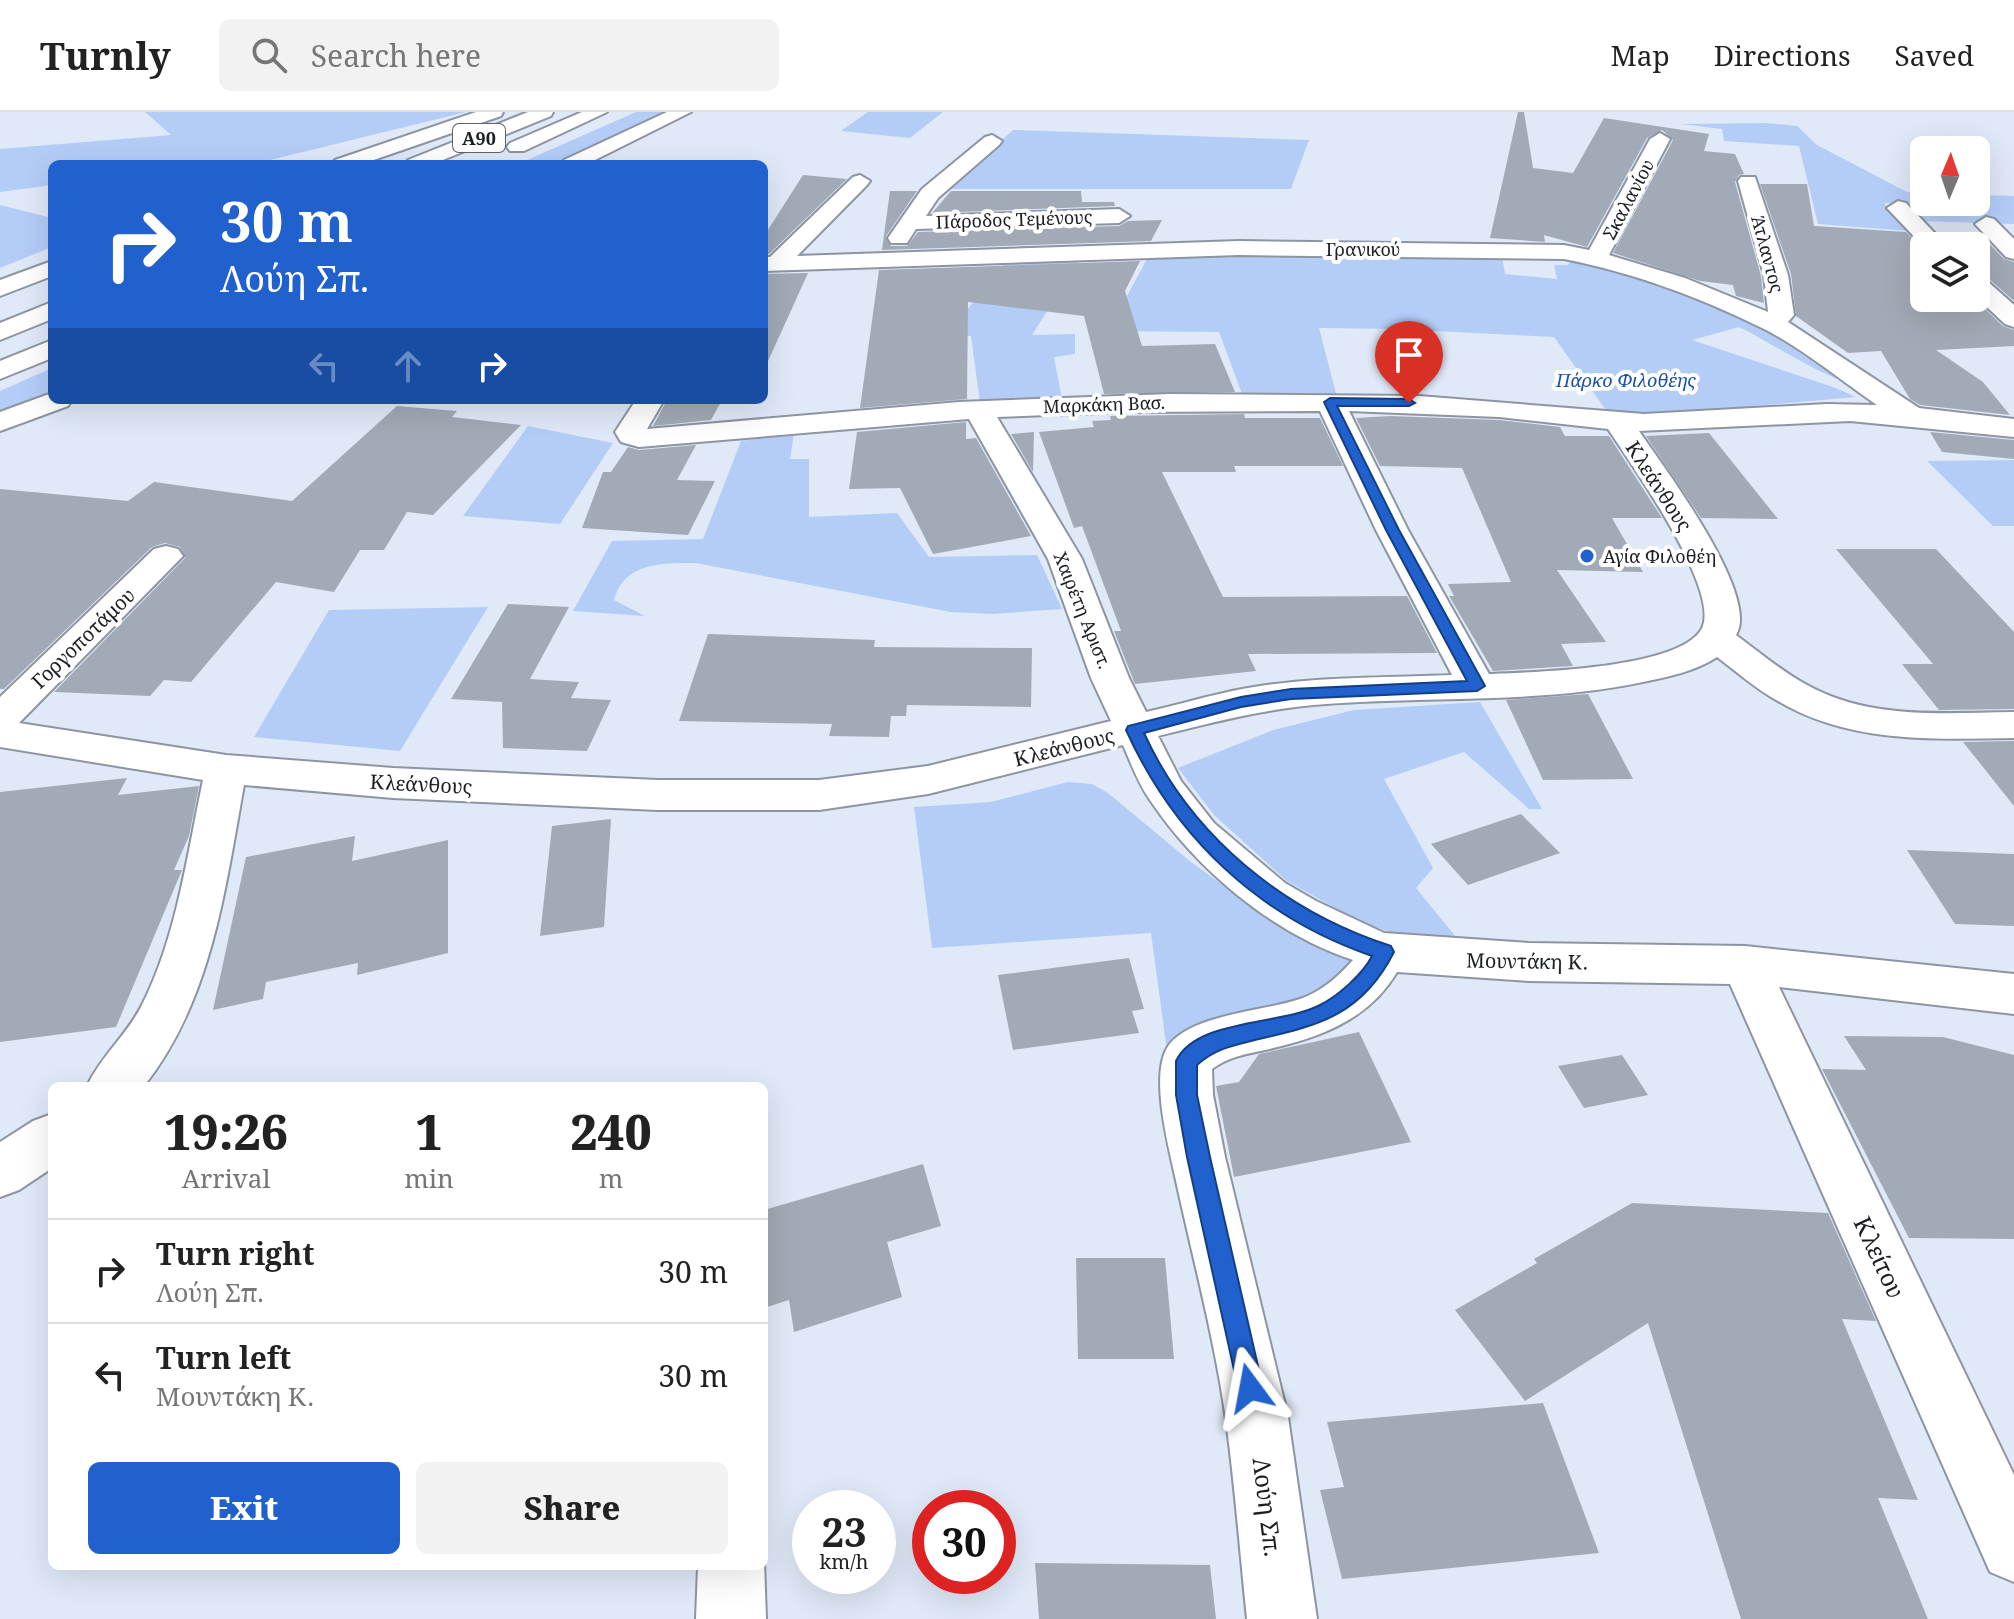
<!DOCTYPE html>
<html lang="en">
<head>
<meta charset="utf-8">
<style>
	body { margin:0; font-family:"Noto Serif",serif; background:#f2f2f2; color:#222; height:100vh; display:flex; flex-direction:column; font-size:30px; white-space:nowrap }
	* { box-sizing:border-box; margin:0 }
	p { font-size:26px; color:#767676 }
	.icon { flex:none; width:44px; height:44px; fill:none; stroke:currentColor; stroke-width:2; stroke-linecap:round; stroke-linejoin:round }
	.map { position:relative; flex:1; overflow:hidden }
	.drawer { position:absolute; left:48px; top:970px; width:720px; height:488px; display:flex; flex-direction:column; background:#fff; border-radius:12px; box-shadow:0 8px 32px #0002 }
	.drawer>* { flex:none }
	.top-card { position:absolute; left:48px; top:48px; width:720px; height:244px; border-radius:12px; box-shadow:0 8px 32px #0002; background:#2061cd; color:#fff; overflow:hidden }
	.needle { width:52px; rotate:2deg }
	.tools { position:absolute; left:1910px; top:24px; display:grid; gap:16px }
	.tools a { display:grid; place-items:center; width:80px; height:80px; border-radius:12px; background:#fff; box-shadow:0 8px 32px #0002; font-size:40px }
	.speed { position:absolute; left:792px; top:1378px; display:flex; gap:16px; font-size:40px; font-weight:700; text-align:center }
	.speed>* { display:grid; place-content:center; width:104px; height:104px; border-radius:50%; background:#fff; box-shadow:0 8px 32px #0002; line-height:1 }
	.speed small { font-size:20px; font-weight:400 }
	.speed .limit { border:12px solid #d22; background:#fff; color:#111 }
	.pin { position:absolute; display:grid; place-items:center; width:68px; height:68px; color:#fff; margin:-82px -34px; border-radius:50% 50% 50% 0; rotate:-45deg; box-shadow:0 0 8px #0007 }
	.pin .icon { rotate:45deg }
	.me { position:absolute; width:88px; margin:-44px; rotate:347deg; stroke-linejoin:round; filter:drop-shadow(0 0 6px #0008) }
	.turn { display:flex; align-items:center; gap:28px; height:168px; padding:0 40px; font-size:36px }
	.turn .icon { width:104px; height:104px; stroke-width:2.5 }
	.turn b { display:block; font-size:56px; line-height:68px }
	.lanes { display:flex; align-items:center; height:76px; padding:0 40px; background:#0003; justify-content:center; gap:40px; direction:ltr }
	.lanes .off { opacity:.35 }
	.eta { display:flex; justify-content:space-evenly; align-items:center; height:136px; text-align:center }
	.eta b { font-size:48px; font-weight:800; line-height:56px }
	.action { display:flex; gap:16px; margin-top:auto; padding:16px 40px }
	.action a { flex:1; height:92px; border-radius:12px; background:#2061cd; color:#fff; font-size:32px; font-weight:800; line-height:92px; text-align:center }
	.action a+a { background:#f2f2f2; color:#222 }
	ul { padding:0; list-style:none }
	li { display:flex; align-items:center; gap:24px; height:104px; padding:0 40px; border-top:2px solid #e0e0e0 }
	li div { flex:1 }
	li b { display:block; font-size:30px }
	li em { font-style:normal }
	header { display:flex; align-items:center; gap:48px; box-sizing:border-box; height:112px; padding:0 40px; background:#fff; border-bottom:2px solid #e0e0e0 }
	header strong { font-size:38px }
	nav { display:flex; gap:44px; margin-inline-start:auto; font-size:28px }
	.search { width:560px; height:72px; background:#f2f2f2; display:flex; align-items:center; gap:20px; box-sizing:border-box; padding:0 28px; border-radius:12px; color:#767676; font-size:30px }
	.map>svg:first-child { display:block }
	.green { fill:#b4cdf7 }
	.building { fill:#a2aab7 }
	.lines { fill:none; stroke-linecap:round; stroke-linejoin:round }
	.minor-casing { stroke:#8d95a2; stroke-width:4 }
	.motorway-casing { stroke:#8d95a2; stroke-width:4 }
	.minor { fill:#fff; fill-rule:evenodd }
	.motorway { fill:#fff; fill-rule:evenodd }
	.route { fill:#2061cd; stroke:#153f85; stroke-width:2 }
	.poi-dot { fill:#2061cd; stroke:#fff; stroke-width:3 }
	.labels { text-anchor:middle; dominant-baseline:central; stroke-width:8; stroke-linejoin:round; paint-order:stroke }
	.shield { fill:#fff; stroke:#5f6265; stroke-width:2 }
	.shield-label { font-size:18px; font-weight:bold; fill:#1b1e23 }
	.far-street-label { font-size:18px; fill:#1b1e23; stroke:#fff }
	.far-park-label { font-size:18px; font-style:italic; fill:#1c50a6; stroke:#fff }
	.far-poi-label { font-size:18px; fill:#1b1e23; stroke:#fff; text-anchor:start }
	.street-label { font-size:20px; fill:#1b1e23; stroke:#fff }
	.near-street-label { font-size:24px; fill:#1b1e23; stroke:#fff }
</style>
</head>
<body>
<header>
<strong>Turnly</strong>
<div class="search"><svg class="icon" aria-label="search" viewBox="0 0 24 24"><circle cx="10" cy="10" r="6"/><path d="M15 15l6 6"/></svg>Search here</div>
<nav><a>Map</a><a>Directions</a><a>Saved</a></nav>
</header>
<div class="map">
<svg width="2014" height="1507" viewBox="0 0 2014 1507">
	<rect width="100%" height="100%" fill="#e0e9f8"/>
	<path class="green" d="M145,0H466L254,52H52V73L0,80V37L171,23Z
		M636,0H671L559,52H518Z
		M868,0H943L910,26L841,19Z
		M1767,11L1797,14L1817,33L1907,80L1924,81V90H1976V83L2014,84V112L1920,109L1908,92L1884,91L1909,119L1818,112L1799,34L1724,29L1722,17L1681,12Z
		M1013,18L1309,28L1291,77H947Z
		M0,93L52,106V135L0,156Z
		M1256,143L1502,145L1505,162L1557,167L1554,153H1567L1573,148C1671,175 1764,207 1845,270C1808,256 1775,233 1739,215L1692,228L1833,275L1856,285L1657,303L1608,301L1554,225L1394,217L1319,216L1337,285L1242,282L1219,220L1108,219L1147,147Z
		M1079,149L1032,223L1075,222V242L1054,245L1062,287L980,291L971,224L947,223L1005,150Z
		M52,256V282L0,302V279Z
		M528,314L613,331L560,412L463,404Z
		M794,322L790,347H809V405L897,401L929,445L1037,443L1062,497L993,502L951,500L696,451C662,451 624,450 614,488L645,504L573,499L612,429L703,427L741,329Z
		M2014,348V414H1993L1927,349Z
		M488,495L400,639L254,625L329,498Z
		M1480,590L1542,697H1529L1464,640L1384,667L1433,756L1416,776L1460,830L1404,826L1353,806L1287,769L1214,703L1178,656L1273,618L1354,598Z
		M1068,670L1092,672L1108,681L1191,750L1274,810L1348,845L1356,859L1349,870L1168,946L1151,821L932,836L914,695L991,690Z"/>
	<path class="building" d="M1518,0H1524L1533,56L1573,61L1604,6L1709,22L1704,39L1735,42L1744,62L1739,63L1735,70L1761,164L1764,191L1736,184L1733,173L1700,169L1613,141L1673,28L1662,18L1647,26L1587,135L1544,123L1545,130L1490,126Z
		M803,63L847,67L769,142H764V124Z
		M1760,72H1807L1814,114L1906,120L1924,138V186H1973L2003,214L2014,218V234L1936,238L1983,270L2010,303L1920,293L1910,287L1881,239L1848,241L1796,204L1791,162Z
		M890,79H917L886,124L891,134H907L918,120L1119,114L1128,109L1162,108L1151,129L882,138Z
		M951,79H1081L1082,90H1114L1115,94L932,101Z
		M1940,123L1983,125L2004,147L2014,150V189L1987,165L1976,162V134H1950Z
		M1140,149L1125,179L1142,234L1215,232L1235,280L1104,282L1084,204L968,190L967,287L860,296L879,158Z
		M808,161L764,258V162Z
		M667,288H722L711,308L653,314Z
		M397,294L457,299L452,305L521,313L433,403L407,400L384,438H360L334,480L276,470L191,570L164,568L150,584L54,580L185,446L180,435L165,431L152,435L4,577H0V377L128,389L154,370L292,389Z
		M1244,302L1245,306H1320L1343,354H1234L1236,360H1162L1223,485L1407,484L1437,541L1248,542L1256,559L1135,572L1114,519H1121L1082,414L1074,416L1039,320L1094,315L1092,309L1111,308L1110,304Z
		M1390,304L1499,308L1560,315L1565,324H1609L1662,406H1612L1643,460L1557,458L1606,530L1561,532L1573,554L1493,559L1449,484H1454L1448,472L1511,470L1462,356L1380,354L1356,306Z
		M966,310V327L976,326L1031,424L933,442L900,376L849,377L857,320Z
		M1034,320L1033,360L1011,322Z
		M1930,320L2014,328V347L1942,340Z
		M1709,321L1778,407L1701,406L1646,324Z
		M696,333L677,368L715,369L688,423L582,416L603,360H611L628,335L639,338Z
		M1836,437H1936L2014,520V597L1939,598L1902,552H1933Z
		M508,492L569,495L530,567L579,570L571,586L611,588L587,639L503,636L502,590L451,587Z
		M708,522L875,528L874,535L1032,536L1031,595L907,593L906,604H891L889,625L829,624L832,612L679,609Z
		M1588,582L1633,667L1543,668L1506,588Z
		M2014,629V694L1963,630Z
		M127,666L118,683L199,674L189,724L174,758H182L116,915L0,930V680Z
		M1521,702L1560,741L1468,773L1431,732Z
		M611,707L604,815L540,824L552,714Z
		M355,724L352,749L448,728V841L357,863L358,851L266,870L263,887L213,898L246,745Z
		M1907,738L2014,742V814L1955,812Z
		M1129,846L1144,897L1132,899L1139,921L1013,938L998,863Z
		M1359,920L1411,1030L1234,1065L1216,974L1239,970L1259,942Z
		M1844,924L1943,925L2014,943V1127L1909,1126L1822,957L1866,958Z
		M1622,943L1648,983L1584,996L1558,954Z
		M923,1052L941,1114L887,1130L902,1185L794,1220L789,1188L764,1196V1098Z
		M1632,1091L1828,1101L1876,1209L1842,1207L1918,1388L1878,1386L1928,1507H1741L1648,1211L1525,1289L1455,1198L1537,1151L1534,1147Z
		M1076,1146H1165L1174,1247H1078Z
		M1543,1291L1599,1441L1342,1467L1320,1378L1344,1375L1327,1310Z
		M1035,1451L1210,1453L1216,1507H1039Z"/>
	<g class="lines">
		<defs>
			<path id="minor" d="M476,0H503L501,4L362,52H332L335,48Z
				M667,0H691L587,52H561L564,48Z
				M1660,21L1670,27L1609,143L1685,166L1768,200L1764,163L1738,69L1741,65H1755L1788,163L1794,203L1788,210L1919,296L2014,307V325L1850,309L1639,319C1663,354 1761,484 1736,523C1759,540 1781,559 1807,573C1870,608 1944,601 2014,600V626C1934,627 1850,632 1778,589C1756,577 1737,560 1717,545C1696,559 1668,565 1643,570C1538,592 1432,584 1326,592C1268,596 1214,610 1158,624L1181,669L1214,711L1285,771L1316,789L1384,821L1528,831L1745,834L2014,862V902L1779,875L2014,1363V1470L1990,1460L1730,872L1528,869L1397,860C1368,909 1318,926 1265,938C1246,942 1228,945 1212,957L1213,983L1225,1045L1288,1305L1317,1507H1247C1240,1441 1235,1374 1226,1308C1215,1228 1192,1143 1175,1064C1168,1032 1149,960 1169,933C1193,902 1265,899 1300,887C1321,880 1338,865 1353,848C1272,821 1197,758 1150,688C1138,671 1131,651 1123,633L928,682L819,698H658L393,686L244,673C225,777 212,888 144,974H87C101,944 127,923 142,893C177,824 187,743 203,668L0,635V585L154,437L166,434L178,437L183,444L19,611L226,643L393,656L658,668H819L928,654L1111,609L1091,566L1048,447L969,307L639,335L621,330L615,320L636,288H664L647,317L959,290L1171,282L1419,284L1644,302L1826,292L1877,293C1840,268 1800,234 1760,215C1699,185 1631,160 1564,147L1239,143L764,159V145H770L853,65L860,63L870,69L867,73L797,144L1239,129L1564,133L1589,138L1650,27ZM1320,299L1376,418L1452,563C1382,566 1312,564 1242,577C1210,583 1178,593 1146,600L1129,566L1082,447L997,305L1128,300ZM1349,299L1499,305L1608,317C1630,350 1724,482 1701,518C1676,557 1534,560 1489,562L1408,418Z
				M992,23L1002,29L999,33L938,86L926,104L1119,97L1130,104L1119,111L916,117L907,131H891L888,126L922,77L985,25Z
				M1898,89L1906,91L1947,134L1924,135L1887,96Z
				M1986,105L1994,107L2014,127V147L2006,145L1975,112Z
				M52,149V164L0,184V168Z
				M1976,165L1985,167L2014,193V215L2005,212L1976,185Z
				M52,281V288H72L68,294L0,319V300Z
				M52,1002V1056L19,1078L0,1085V1030L33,1009Z
				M764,1449L766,1507H696L698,1454H764Z"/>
			<path id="motorway" d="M528,0H553L551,4L433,52H405L408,48Z
				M582,0H607L524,39H510L507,35L510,31Z
				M52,190V207L0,228V211Z
				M52,228V246L0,267V249Z"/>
		</defs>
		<use href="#minor" class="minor-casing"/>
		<use href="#motorway" class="motorway-casing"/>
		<use href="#minor" class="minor"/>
		<use href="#motorway" class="motorway"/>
	</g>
	<path class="route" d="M1330,286L1409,287L1415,291L1409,294H1337L1399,418L1485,574L1477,579L1291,587L1241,595L1144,621C1191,724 1283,799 1391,834L1394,840C1363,901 1322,913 1259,927C1235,933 1216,936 1197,953V983L1210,1045L1263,1276L1259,1285L1250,1289L1241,1285L1238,1276L1187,1045L1176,983V949C1196,907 1280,913 1318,894C1337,885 1363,862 1372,844C1259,805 1175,726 1126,618L1128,614L1241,585L1291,577L1467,569L1386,418L1324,290Z"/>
	<circle class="poi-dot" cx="1587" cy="444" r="8"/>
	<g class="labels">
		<rect class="shield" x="453" y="12" width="52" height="28" rx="6"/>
		<g class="shield-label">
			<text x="479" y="26">Α90</text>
		</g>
		<g class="far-street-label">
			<text transform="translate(1628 87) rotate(-62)">Σκαλανίου</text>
			<text transform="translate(1014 107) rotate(-2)">Πάροδος Τεμένους</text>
			<text x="1363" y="137">Γρανικού</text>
			<text transform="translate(1768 142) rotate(75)">Άτλαντος</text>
			<text transform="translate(1104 292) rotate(-2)">Μαρκάκη Βασ.</text>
			<text transform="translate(1083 498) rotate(68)">Χαιρέτη Αριστ.</text>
		</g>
		<g class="far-park-label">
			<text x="1626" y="268">Πάρκο Φιλοθέης</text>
		</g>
		<g class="far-poi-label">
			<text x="1603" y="444">Αγία Φιλοθέη</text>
		</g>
		<g class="street-label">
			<text transform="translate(1659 374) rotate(57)">Κλεάνθους</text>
			<text transform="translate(83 526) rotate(-44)">Γοργοποτάμου</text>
			<text transform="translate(1064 635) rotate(-14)">Κλεάνθους</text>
			<text transform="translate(421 672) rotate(3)">Κλεάνθους</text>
			<text transform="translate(1527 849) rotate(1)">Μουντάκη Κ.</text>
		</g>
		<g class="near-street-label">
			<text transform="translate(1880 1145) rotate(65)">Κλείτου</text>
			<text transform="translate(1268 1395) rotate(83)">Λούη Σπ.</text>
		</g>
	</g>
</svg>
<div class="tools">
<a><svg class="needle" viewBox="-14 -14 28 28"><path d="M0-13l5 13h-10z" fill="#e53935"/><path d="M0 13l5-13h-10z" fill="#767676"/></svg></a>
<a><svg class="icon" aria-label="layers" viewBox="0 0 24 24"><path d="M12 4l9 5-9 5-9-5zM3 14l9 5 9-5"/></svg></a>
</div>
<div class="speed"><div>23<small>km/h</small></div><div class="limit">30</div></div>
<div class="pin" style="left:1409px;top:291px;background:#d93025"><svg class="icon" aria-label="arrive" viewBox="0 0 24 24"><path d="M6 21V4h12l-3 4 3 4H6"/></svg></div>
<svg class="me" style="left:1250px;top:1276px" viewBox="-20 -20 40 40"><path d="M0-17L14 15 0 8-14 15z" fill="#2061cd" stroke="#fff" stroke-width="4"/></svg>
<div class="top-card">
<div class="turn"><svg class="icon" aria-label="right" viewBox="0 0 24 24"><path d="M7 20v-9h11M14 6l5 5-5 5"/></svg><div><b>30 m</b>Λούη Σπ.</div></div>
<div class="lanes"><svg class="icon off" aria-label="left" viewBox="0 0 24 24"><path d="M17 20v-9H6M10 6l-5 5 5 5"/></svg><svg class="icon off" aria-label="ahead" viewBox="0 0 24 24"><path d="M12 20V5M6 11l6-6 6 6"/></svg><svg class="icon" aria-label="right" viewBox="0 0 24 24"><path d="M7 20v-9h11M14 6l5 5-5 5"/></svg></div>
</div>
<section class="drawer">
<div class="eta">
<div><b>19:26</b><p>Arrival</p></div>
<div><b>1</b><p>min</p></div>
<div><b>240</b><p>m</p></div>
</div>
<ul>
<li><svg class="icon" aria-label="right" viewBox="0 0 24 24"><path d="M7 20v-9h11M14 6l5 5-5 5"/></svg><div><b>Turn right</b><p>Λούη Σπ.</p></div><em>30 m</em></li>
<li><svg class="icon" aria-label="left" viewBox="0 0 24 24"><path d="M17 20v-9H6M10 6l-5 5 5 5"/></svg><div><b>Turn left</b><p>Μουντάκη Κ.</p></div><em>30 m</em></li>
</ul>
<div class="action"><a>Exit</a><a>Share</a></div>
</section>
</div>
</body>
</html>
